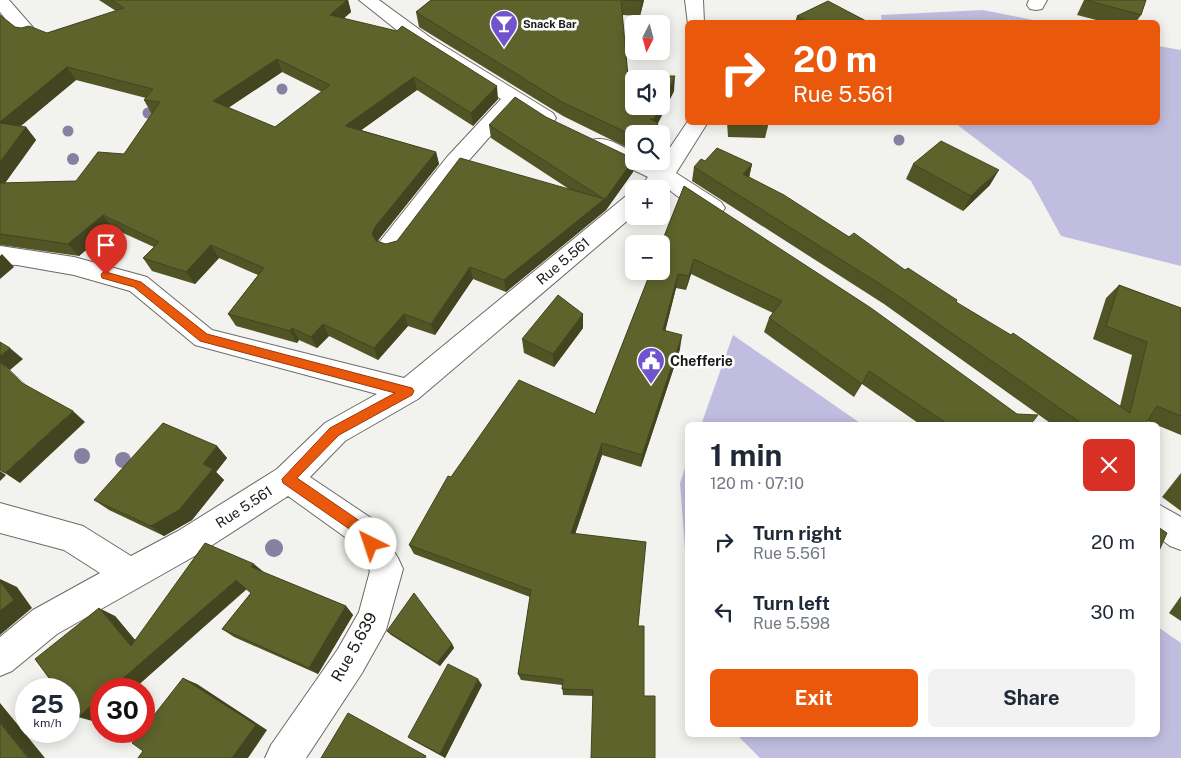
<!DOCTYPE html>
<html lang="en">
<head>
<meta charset="utf-8">
<style>
	body { margin:0; font-family:"Public Sans",sans-serif; background:#f2f2f3; color:#1f2937; height:100vh; display:flex; flex-direction:column; font-size:19px; white-space:nowrap }
	* { box-sizing:border-box; margin:0 }
	p { font-size:16px; color:#747a83 }
	.icon { flex:none; width:28px; height:28px; fill:none; stroke:currentColor; stroke-width:2; stroke-linecap:round; stroke-linejoin:round }
	.map { position:relative; flex:1; overflow:hidden }
	.details { position:absolute; left:685px; top:422px; width:475px; height:315px; display:flex; flex-direction:column; background:#fff; border-radius:8px; box-shadow:0 2px 12px #0003 }
	.details>* { flex:none }
	.guide { position:absolute; left:685px; top:20px; width:475px; height:105px; border-radius:8px; box-shadow:0 2px 12px #0003; background:#ea580c; color:#fff; overflow:hidden }
	.needle { width:32px; rotate:186deg }
	.controls { position:absolute; left:625px; top:15px; display:grid; gap:10px }
	.controls a { display:grid; place-items:center; width:45px; height:45px; border-radius:8px; background:#fff; box-shadow:0 2px 12px #0003; font-size:25px }
	.speed { position:absolute; left:15px; top:678px; display:flex; gap:10px; font-size:25px; font-weight:700; text-align:center }
	.speed>* { display:grid; place-content:center; width:65px; height:65px; border-radius:50%; background:#fff; box-shadow:0 2px 12px #0003; line-height:1 }
	.speed small { font-size:12px; font-weight:400 }
	.speed .limit { border:8px solid #d22; background:#fff; color:#111 }
	.pin { position:absolute; display:grid; place-items:center; width:42px; height:42px; color:#fff; margin:-51px -21px; border-radius:50% 50% 50% 0; rotate:-45deg; box-shadow:0 0 5px #0007 }
	.pin .icon { rotate:45deg }
	.me { position:absolute; width:55px; margin:-28px; rotate:319deg; stroke-linejoin:round; filter:drop-shadow(0 0 4px #0008) }
	.turn { display:flex; align-items:center; gap:18px; height:105px; padding:0 25px; font-size:22px }
	.turn .icon { width:65px; height:65px; stroke-width:2.5 }
	.turn b { display:block; font-size:35px; line-height:42px }
	.round { display:grid; place-items:center; flex:none; width:52px; height:52px; border-radius:8px; background:#f2f2f3 }
	.head { display:flex; align-items:center; justify-content:space-between; height:85px; padding:0 25px }
	h1 { font-size:30px; font-weight:700; line-height:38px }
	.button { display:flex; gap:10px; margin-top:auto; padding:10px 25px }
	.button a { flex:1; height:58px; border-radius:8px; background:#ea580c; color:#fff; font-size:20px; font-weight:700; line-height:58px; text-align:center }
	.button a+a { background:#f2f2f3; color:#1f2937 }
	ul { padding:0; list-style:none }
	li { display:flex; align-items:center; gap:15px; height:70px; padding:0 25px }
	li div { flex:1 }
	li b { display:block; font-size:19px }
	li em { font-style:normal }
	.map>svg:first-child { display:block }
	.green { fill:#c0bde0 }
	.lines { fill:none; stroke-linecap:round; stroke-linejoin:round }
	.minor-casing { stroke:#6a6a66; stroke-width:2 }
	.minor { fill:#fff; fill-rule:evenodd }
	.tree { fill:#8880a0 }
	.wall { fill:#515526; fill-rule:evenodd }
	.shaded-wall { fill:#42451f }
	.building { fill:#5e632c; stroke:#42451f; fill-rule:evenodd }
	.route { fill:#ea580c; stroke:#983908 }
	.labels { text-anchor:middle; dominant-baseline:central; stroke-width:5; stroke-linejoin:round; paint-order:stroke }
	.far-poi-label { font-size:11px; font-weight:bold; fill:#191918; stroke:#fff; text-anchor:start }
	.street-label { font-size:14px; fill:#191918; stroke:#fff }
	.poi-label { font-size:14px; font-weight:bold; fill:#191918; stroke:#fff; text-anchor:start }
	.near-street-label { font-size:16px; fill:#191918; stroke:#fff }
</style>
</head>
<body>
<div class="map">
<svg width="1181" height="758" viewBox="0 0 1181 758">
	<rect width="100%" height="100%" fill="#f2f2ee"/>
	<path class="green" d="M983,10L1043,22H882L881,15Z
		M1158,46L1181,50V266L1061,236L1031,181L955,123L1158,122Z
		M733,335L863,425H701Z
		M687,462H688L687,575L680,483Z
		M1158,627L1181,643V758H760L737,735H1158Z"/>
	<g class="lines">
		<defs>
			<path id="minor" d="M0,0H9L36,31L38,35L36,39C19,43 10,24 0,12Z
				M359,0H379L431,38L553,113L556,118L553,123C539,126 527,115 515,108L463,167L399,252L390,255L381,252L378,246L381,240L447,157L501,99L417,46Z
				M685,0H703L704,22H688V24Z
				M1029,0H1047L1042,9L1036,10L1030,9L1027,5Z
				M688,121L708,122L676,173L721,202L725,208L721,214C702,219 680,197 665,187L661,190L641,189L640,187L648,177L592,150L589,145L592,140C607,136 621,146 634,153V161H652L659,164Z
				M634,194V215L418,399L345,441L310,477L374,520L398,558L403,569L386,630L362,673L306,758H265L271,745L338,649L359,612L370,571L352,542L288,496L200,553L57,634L12,671L0,676V637L33,610L100,573L64,550L0,533V503L83,526L131,556L178,531L277,469L325,423L377,394L195,345L130,291L74,275L17,265L0,264V246L74,257L147,277L212,330L404,378L626,196Z
				M1158,504L1181,517V550L1170,546L1158,537Z"/>
		</defs>
		<use href="#minor" class="minor-casing"/>
		<use href="#minor" class="minor"/>
	</g>
	<g class="tree">
		<circle cx="282" cy="89" r="5.5"/>
		<circle cx="148" cy="113" r="5.5"/>
		<circle cx="68" cy="131" r="5.5"/>
		<circle cx="899" cy="140" r="5.5"/>
		<circle cx="73" cy="159" r="6"/>
		<circle cx="82" cy="456" r="8"/>
		<circle cx="123" cy="460" r="8"/>
		<circle cx="274" cy="548" r="9"/>
	</g>
	<path class="wall" d="M99,0H348L351,12L344,18L498,99L473,126L417,90L361,130L436,152L439,164L379,239L378,242L386,244L569,189L491,138L489,125L633,172L606,210L506,292L473,279L435,335L408,326L378,360L329,336L317,348L299,340L297,343L236,326L228,314L258,275L219,258L195,284L152,271L143,258L154,247L112,228L79,256L0,245V15L15,27L47,33L116,11ZM282,72L322,92L275,127L228,108ZM76,80L146,98L144,100L151,113H152L124,154L76,181L5,183L36,140L26,127L20,126Z
		M431,0H644L640,16L622,15L628,76L674,91L658,123L634,134V151L563,116L419,27L416,12Z
		M1084,0H1146L1141,15L1136,22H1104L1077,15Z
		M797,16L868,22H795Z
		M727,122H769L765,138L728,137Z
		M705,161L752,164L749,177L905,270L1120,406L1132,355L1093,339L1106,298L1119,285L1181,308V435L1147,421L1145,425H1053L884,304L692,181L694,167Z
		M913,164L990,185L963,211L906,179Z
		M684,186L1030,425H921L862,384L854,397L764,332L769,318L773,313L691,274L686,290L676,288L665,331L680,349L641,467L602,455L575,534L646,542L593,696L563,695L562,685L521,680L518,674L530,597L414,554L409,545L451,477L595,414Z
		M583,314V328L554,367L524,353L522,339Z
		M217,446L227,458L216,472L224,480L192,520L164,536L109,510L94,500Z
		M1181,473V511L1162,497Z
		M265,573L346,606L353,615L318,674L234,637L222,629L251,593L247,589L96,722L115,616L135,640Z
		M1181,596V621L1169,613Z
		M387,631L452,644L454,648L440,666L391,635Z
		M482,685L445,758L414,741L408,737Z"/>
	<path class="shaded-wall" d="M348,0L351,12L334,27L330,15Z
		M642,0H644L640,16L641,1Z
		M277,59L282,72L219,114L213,101Z
		M67,67L76,80L9,136L0,125V122Z
		M675,76L674,91L658,123L657,134H651L653,130L654,119L661,106Z
		M414,77L417,90L349,139L345,126Z
		M497,86L498,99L473,126L471,113Z
		M26,127L36,140L0,190V162Z
		M436,152L439,164L379,239L376,247L372,234L375,227Z
		M634,159L633,172L606,210L506,292L504,280L607,197Z
		M752,164L749,178L743,174Z
		M999,170L990,185L963,211L971,196Z
		M103,215L112,228L79,256L68,244Z
		M211,245L219,258L195,284L186,272Z
		M2,254L14,267L0,279V256Z
		M694,259L691,274L686,290L689,276Z
		M470,267L473,279L435,335L431,324Z
		M678,274L676,288L662,344L663,330Z
		M404,314L408,326L378,360L374,348Z
		M583,314V328L554,367L553,354Z
		M323,324L329,336L317,348L311,337Z
		M292,328L299,340L297,343L290,331Z
		M682,335L680,349L641,467L642,455Z
		M10,348L23,359L10,370L36,394L0,362V356Z
		M73,411L85,422L20,483L5,473Z
		M602,443V455L572,543L571,533Z
		M217,446L227,458L216,472L224,480L192,520L164,536L151,526Z
		M0,471L6,475L0,481Z
		M254,564L265,573L251,567Z
		M0,579L17,587L32,608L0,635Z
		M236,580L247,588L134,689H111Z
		M346,606L353,615L318,674L309,668Z
		M99,608L115,616L146,653L131,646Z
		M452,644L454,648L440,666L437,663Z
		M183,678L197,684L267,730L248,758H232Z
		M478,679L482,685L445,758L440,754Z
		M101,697V718L96,722L78,717Z
		M0,703L45,758H28L0,723Z"/>
	<path class="building" d="M111,0H347L330,15L397,31L402,26L497,86L471,113L414,77L345,126L436,152L375,227L372,234L376,241L386,244L397,241L460,158L604,199L489,125L515,97L546,117L634,159L607,197L504,280L470,267L431,324L404,314L374,348L323,324L311,337L292,328L290,331L228,314L264,268L211,245L186,272L143,258L159,242L103,215L68,244L0,234V183L76,181L98,152L124,154L160,102L144,100L153,89L67,67L0,122V15L15,27L21,28L29,26L47,33L124,8ZM277,59L330,85L275,127L213,101Z
		M431,0H621L628,76H675L661,105V79H634V106H661L654,119H650L658,123L651,134H634V136L562,102L416,12Z
		M623,0H642L641,1Z
		M1086,0H1146L1141,15Z
		M828,1L868,22H808L797,16Z
		M0,123L26,127L0,162Z
		M941,141L999,170L971,196L913,164Z
		M717,148L752,164L743,174L784,195L849,237L854,233L905,270L908,268L957,300L956,302L1011,335L1013,333L1130,413L1147,342L1106,326L1119,285L1181,308V416L1157,406L1145,425H1084L891,291L694,167L701,159L705,161Z
		M684,186L871,308L1017,414L1038,415L1030,425H944L946,423L869,371L862,384L769,318L782,301L694,259L689,276L678,274L663,330L682,335L642,455L602,443L571,533L646,542L638,626H644V696H655V758H591L593,690L562,689L563,679L518,674L531,590L409,545L448,476L451,477L519,380L595,414L651,271H661V244Z
		M558,295L583,314L553,354L522,339Z
		M0,342L10,348L0,356Z
		M0,362L22,383L73,411L5,473L0,470Z
		M163,423L217,446L203,464L213,469L179,510L151,526L94,500Z
		M1158,527L1167,533L1158,553Z
		M205,543L254,564L251,567L346,606L309,668L222,629L251,593L236,580L111,689H101V697L78,717L69,705V689H57L35,659L99,608L131,646Z
		M0,581L14,600L0,611Z
		M414,593L452,644L437,663L387,631Z
		M448,664L478,679L440,754L408,737Z
		M183,678L256,725L232,758H138L143,751L132,743L141,731H144V728Z
		M348,713L426,756L425,758H321Z
		M0,723L28,758H0Z"/>
	<path class="route" d="M106,272L141,282L207,334L412,388L414,391L412,395L339,435L297,478L367,526L377,544L375,548L371,550L366,548L358,535L283,483L282,479L330,428L395,393L200,341L134,287L102,278L101,275L102,273Z"/>
	<defs>
		<symbol id="bar-pin" viewBox="-11 -11 22 30"><path d="M0 17L-7.5 6A9.5 9.5 0 1 1 7.5 6Z" fill="#7053cd" stroke="#fff"/><path d="M-6-5H6L.8 .8V4.5H3.5V6h-7V4.5H-.8V.8Z" fill="#fff"/></symbol>
		<symbol id="civic-pin" viewBox="-11 -11 22 30"><path d="M0 17L-7.5 6A9.5 9.5 0 1 1 7.5 6Z" fill="#7053cd" stroke="#fff"/><path d="M-.6-6.5H3V-4.5H.6V-3L4-1V1h2V6H-6V1h2V-1L-.6-3ZM-1.2 2.5V6h2.4V2.5Z" fill="#fff"/></symbol>
	</defs>
	<g fill-rule="evenodd">
		<use href="#bar-pin" x="488" y="8" width="32" height="43"/>
		<use href="#civic-pin" x="635" y="345" width="32" height="43"/>
	</g>
	<g class="labels">
		<g class="far-poi-label">
			<text x="523" y="24">Snack Bar</text>
		</g>
		<g class="street-label">
			<text transform="translate(563 261) rotate(-40)">Rue 5.561</text>
			<text transform="translate(244 507) rotate(-33)">Rue 5.561</text>
		</g>
		<g class="poi-label">
			<text x="670" y="361">Chefferie</text>
		</g>
		<g class="near-street-label">
			<text transform="translate(354 647) rotate(-61)">Rue 5.639</text>
		</g>
	</g>
</svg>
<div class="controls">
<a><svg class="needle" viewBox="-14 -14 28 28"><path d="M0-13l5 13h-10z" fill="#e53935"/><path d="M0 13l5-13h-10z" fill="#747a83"/></svg></a>
<a><svg class="icon" aria-label="sound" viewBox="0 0 24 24"><path d="M4 9h4l5-4v14l-5-4H4zM17 9q2 3 0 6"/></svg></a>
<a><svg class="icon" aria-label="search" viewBox="0 0 24 24"><circle cx="10" cy="10" r="6"/><path d="M15 15l6 6"/></svg></a>
<a>+</a>
<a>−</a>
</div>
<div class="speed"><div>25<small>km/h</small></div><div class="limit">30</div></div>
<div class="pin" style="left:106px;top:275px;background:#d93025"><svg class="icon" aria-label="arrive" viewBox="0 0 24 24"><path d="M6 21V4h12l-3 4 3 4H6"/></svg></div>
<svg class="me" style="left:371px;top:544px" viewBox="-20 -20 40 40"><circle r="19" fill="#fff"/><path d="M0-13L10 11 0 6-10 11z" fill="#ea580c"/></svg>
<div class="guide">
<div class="turn"><svg class="icon" aria-label="right" viewBox="0 0 24 24"><path d="M7 20v-9h11M14 6l5 5-5 5"/></svg><div><b>20 m</b>Rue 5.561</div></div>
</div>
<section class="details">
<div class="head"><div><h1>1 min</h1><p>120 m · 07:10</p></div><a class="round" style="background:#d93025;color:#fff"><svg class="icon" aria-label="close" viewBox="0 0 24 24"><path d="M6 6l12 12M18 6L6 18"/></svg></a></div>
<ul>
<li><svg class="icon" aria-label="right" viewBox="0 0 24 24"><path d="M7 20v-9h11M14 6l5 5-5 5"/></svg><div><b>Turn right</b><p>Rue 5.561</p></div><em>20 m</em></li>
<li><svg class="icon" aria-label="left" viewBox="0 0 24 24"><path d="M17 20v-9H6M10 6l-5 5 5 5"/></svg><div><b>Turn left</b><p>Rue 5.598</p></div><em>30 m</em></li>
</ul>
<div class="button"><a>Exit</a><a>Share</a></div>
</section>
</div>
</body>
</html>
